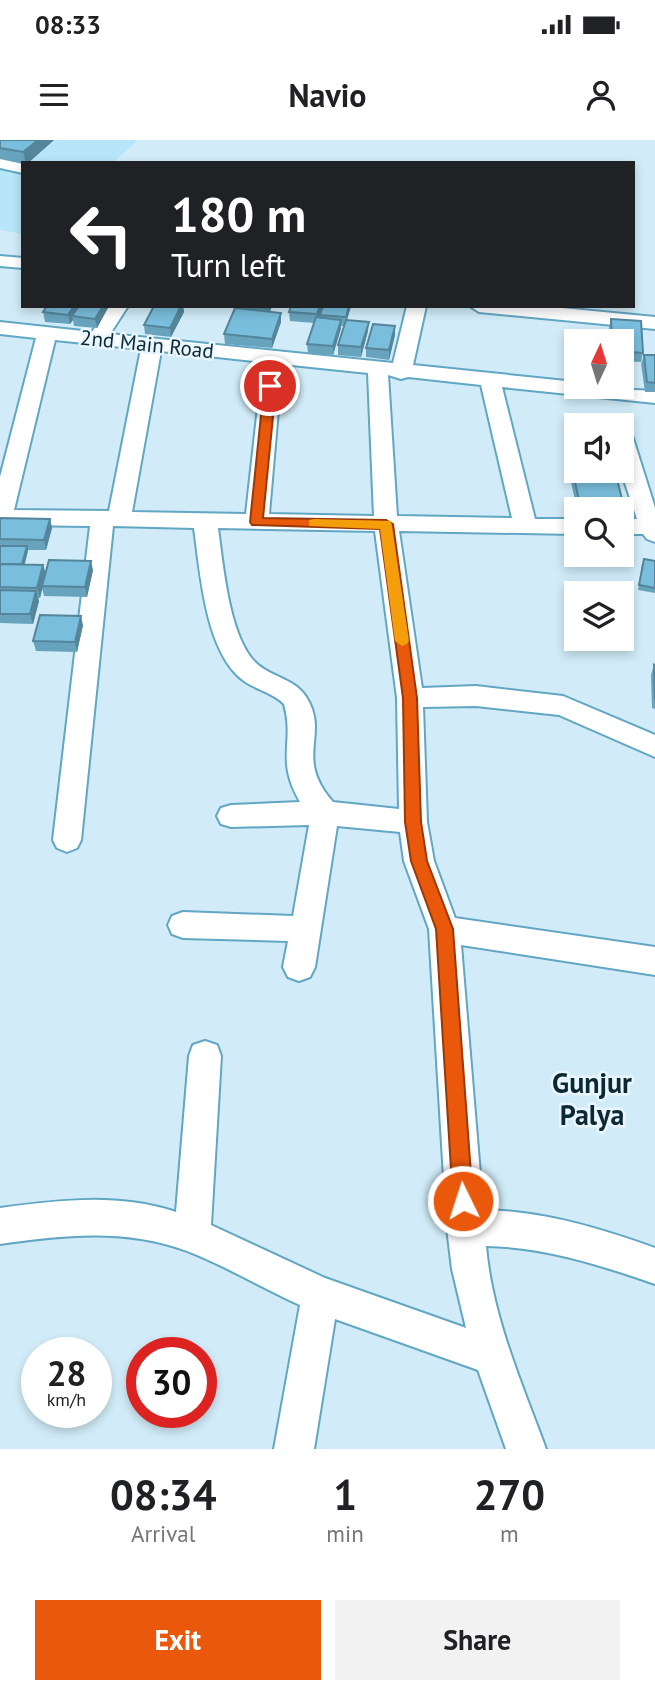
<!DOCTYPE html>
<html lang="en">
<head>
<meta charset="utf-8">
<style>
	body { margin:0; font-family:"PT Sans",sans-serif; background:#f2f2f2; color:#202124; height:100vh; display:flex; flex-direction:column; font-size:26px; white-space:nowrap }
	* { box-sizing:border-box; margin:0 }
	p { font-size:23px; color:#757577 }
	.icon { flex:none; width:38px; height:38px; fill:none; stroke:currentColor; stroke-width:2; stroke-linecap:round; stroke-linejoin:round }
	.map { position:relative; height:1309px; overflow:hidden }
	.details { display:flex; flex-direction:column; background:#fff; flex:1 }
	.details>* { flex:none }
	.banner { position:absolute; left:21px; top:21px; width:614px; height:147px; border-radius:0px; box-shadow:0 4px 10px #0003; background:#202124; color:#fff; overflow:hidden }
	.needle { width:46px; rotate:4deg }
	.controls { position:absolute; left:564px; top:189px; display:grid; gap:14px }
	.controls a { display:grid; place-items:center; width:70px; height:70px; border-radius:0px; background:#fff; box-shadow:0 4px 10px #0003; font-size:35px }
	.speed { position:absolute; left:21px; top:1197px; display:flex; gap:14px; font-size:35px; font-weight:700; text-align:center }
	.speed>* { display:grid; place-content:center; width:91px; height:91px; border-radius:50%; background:#fff; box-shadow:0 4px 10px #0003; line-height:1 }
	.speed small { font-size:18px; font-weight:400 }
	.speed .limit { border:10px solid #d22; background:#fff; color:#111 }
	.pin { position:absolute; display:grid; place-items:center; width:60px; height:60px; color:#fff; margin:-30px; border:4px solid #fff; border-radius:50%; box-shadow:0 2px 7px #0007 }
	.me { position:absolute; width:77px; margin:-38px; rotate:356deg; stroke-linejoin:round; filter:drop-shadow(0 0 5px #0008) }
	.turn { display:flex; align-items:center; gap:24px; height:147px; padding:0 35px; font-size:32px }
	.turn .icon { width:91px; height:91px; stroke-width:2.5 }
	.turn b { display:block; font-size:49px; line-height:60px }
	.eta { display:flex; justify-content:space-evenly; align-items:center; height:119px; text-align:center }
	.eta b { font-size:42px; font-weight:800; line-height:49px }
	.button { display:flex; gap:14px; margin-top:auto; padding:14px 35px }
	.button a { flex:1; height:80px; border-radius:0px; background:#ea580c; color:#fff; font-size:28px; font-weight:800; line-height:80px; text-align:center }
	.button a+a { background:#f2f2f2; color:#202124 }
	.status { display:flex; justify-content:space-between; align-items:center; height:49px; padding:0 35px; background:#fff; direction:ltr }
	.status svg { height:19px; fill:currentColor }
	header { display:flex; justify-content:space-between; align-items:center; height:91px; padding:0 35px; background:#fff; font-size:32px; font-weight:800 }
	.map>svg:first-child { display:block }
	.built { fill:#b7e5f9 }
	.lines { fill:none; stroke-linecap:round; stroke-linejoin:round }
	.minor-casing { stroke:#61a6c3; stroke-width:4 }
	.minor { fill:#fff; fill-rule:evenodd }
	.wall { fill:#68a3bd }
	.shaded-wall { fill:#55859a }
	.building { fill:#79bedc; stroke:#55859a; stroke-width:2 }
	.route { fill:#ea580c; stroke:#983908; stroke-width:2 }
	.slow { fill:#f59e0b }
	.labels { text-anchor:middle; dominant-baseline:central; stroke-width:5; stroke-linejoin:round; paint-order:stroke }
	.far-street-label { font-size:21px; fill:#0b2934; stroke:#e9f6fd }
	.quarter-label { font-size:28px; font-weight:bold; fill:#0b2934; stroke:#e9f6fd }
</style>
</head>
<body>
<div class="status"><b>08:33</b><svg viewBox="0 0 49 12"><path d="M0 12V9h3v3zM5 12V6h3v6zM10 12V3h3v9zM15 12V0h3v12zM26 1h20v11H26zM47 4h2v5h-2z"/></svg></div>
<header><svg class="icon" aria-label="menu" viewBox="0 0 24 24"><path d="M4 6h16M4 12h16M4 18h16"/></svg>Navio<svg class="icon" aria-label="person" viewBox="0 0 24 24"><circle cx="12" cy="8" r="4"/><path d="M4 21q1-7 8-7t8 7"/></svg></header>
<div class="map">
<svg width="655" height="1309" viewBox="0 0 655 1309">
	<rect width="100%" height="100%" fill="#d1ecf8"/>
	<path class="built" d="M0,0H138L112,23H23V94L0,90Z"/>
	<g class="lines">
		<defs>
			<path id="minor" d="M0,18L23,23V33L0,28Z
				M0,116L23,118V128L0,126Z
				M109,166H128L110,194L393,223L407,166H426L413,225L576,242V247L655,251V263L502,247L535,379H576V394L399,391L422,548L476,546L563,556L655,595V617L559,575L476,566L423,567L427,682L434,721L455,778L655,807V835L461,805L483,1070C543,1071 599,1088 655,1108V1144C600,1125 545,1107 486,1106C492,1176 522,1244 546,1309H506L478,1230L335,1179L314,1309H274L300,1165C262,1148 226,1126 187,1111C125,1088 64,1095 0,1104V1068C60,1060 118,1053 176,1072L189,916L193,905L205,901L217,905L221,916L211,1085L325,1138L466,1188L452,1129L447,1088L429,789L404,721L400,692L337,686L315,827L310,837L299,841L288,837L283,827L288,801L183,798L172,794L168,785L172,776L183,772L293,776L309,685L231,687L221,684L217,676L221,668L231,665L300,662C275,619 295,603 284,564C271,551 251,549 238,536C205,505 200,431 194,388L113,386L81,700L77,708L67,712L57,708L53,700L90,386L9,385L0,388V337L36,198L0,194V182L92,192ZM55,200L141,209L109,371L14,370ZM161,211L263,222L246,374L132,372ZM282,224L368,233L374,376L269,374ZM388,235L401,239L408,237L481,245L512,378L397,376ZM218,388L375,391L397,558L399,669L333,662C295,619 327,597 309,562C297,537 271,539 254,521C229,494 223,425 218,388Z
				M470,166H541L655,177V189L479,172Z
				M621,289L629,290L632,295L655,368V402L647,399L643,394H621V379H637L621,331Z"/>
		</defs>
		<use href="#minor" class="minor-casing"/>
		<use href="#minor" class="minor"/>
	</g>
	<path class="wall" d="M0,0H54L28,23H23V24L0,19Z
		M109,166L97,188L74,186L73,180L70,184L45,182L43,172Z
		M154,166H183L184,172L171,197L145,194L144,185Z
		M236,166H272L270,172L281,173V182L272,208L225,204L224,194Z
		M351,166L347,180L368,191L361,217L338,215V205L344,186H341L333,215L308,213L307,204L314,183L290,181L289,172Z
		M611,179L643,213L641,222L621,221V201H610L609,188Z
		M395,186V195L389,220L366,217V208Z
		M644,215H655V252H645L641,224Z
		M572,329L625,371L623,381H621V369H577L570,338Z
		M0,378L50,379L52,388L46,410H28L25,424L45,433L93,430L87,457L44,456L42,448L40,458H38L39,461L33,484L0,483Z
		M655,421V453L638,450L642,424Z
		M83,485L77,512L36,511L33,501Z
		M654,525L655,526V569L652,568L651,535Z"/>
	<path class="shaded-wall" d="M38,0H54L28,23H26L23,12Z
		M74,166H81L72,176L73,180L70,184L68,175Z
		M103,166H109L97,188L95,179Z
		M181,166H183L184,172L171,197L170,188Z
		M268,166H272L267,179V169Z
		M320,166H323L317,184V174Z
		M349,166H351L345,186L346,177Z
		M281,173V182L272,208V199Z
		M341,180V189L333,215V206Z
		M369,182L368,191L361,217V207Z
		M395,186V195L389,220V210Z
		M50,379L52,388L46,410L44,400Z
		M27,406L28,411L22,432L21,427Z
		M91,421L93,430L87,457L85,447Z
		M43,425L46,434L40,458L37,448Z
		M36,451L39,461L33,484L30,474Z
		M81,476L83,485L77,512L75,502Z"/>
	<path class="building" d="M0,0H38L23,12L0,8Z
		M47,166H74L68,175L43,172Z
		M79,166H103L95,179L72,176Z
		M154,166H181L170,188L144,185Z
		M236,166H268L267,169Z
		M291,166H320L317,174L289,172Z
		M323,166H349L346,177L320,175Z
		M235,168L281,173L272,199L224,194Z
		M316,177L341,180L333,206L307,204Z
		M611,179L641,181L643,213L621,211V201H612Z
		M346,180L369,182L361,207L338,205Z
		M373,184L395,186L389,210L366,208Z
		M644,215H655V243L647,242Z
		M576,328V331H615L625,371H621V369H581L572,329Z
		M0,378L50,379L44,400L0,399Z
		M0,406H27L22,424H0Z
		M644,419L655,421V448L639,445Z
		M49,420L91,421L85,447L42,446Z
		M0,424L43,425L37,448L0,447Z
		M0,450L36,451L30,474H0Z
		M40,475L81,476L75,502L33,501Z
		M654,525L655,526V559Z"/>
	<path class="route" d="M270,242L276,246L263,378L386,380L393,384L417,558L421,682L427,721L453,789L473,1061L470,1068L463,1071L456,1068L453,1061L436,789L411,721L405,682L403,558L380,389L252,385L250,382L264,246Z"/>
	<path class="slow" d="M314,379L391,381L409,501L407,504L402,506L395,501L380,389L309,386V380Z"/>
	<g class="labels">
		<g class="far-street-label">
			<text transform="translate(147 204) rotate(6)">2nd Main Road</text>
		</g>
		<g class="quarter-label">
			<text x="592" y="942">Gunjur<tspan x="592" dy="32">Palya</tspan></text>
		</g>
	</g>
</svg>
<div class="controls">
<a><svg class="needle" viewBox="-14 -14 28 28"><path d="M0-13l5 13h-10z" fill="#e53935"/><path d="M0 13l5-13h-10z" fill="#757577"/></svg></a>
<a><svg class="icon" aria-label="sound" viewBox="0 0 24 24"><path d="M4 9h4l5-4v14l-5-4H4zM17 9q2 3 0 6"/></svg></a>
<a><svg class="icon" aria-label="search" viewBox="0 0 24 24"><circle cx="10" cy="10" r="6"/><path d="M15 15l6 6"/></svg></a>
<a><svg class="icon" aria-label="layers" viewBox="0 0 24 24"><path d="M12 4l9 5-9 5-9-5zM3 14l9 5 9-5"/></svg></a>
</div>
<div class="speed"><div>28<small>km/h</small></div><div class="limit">30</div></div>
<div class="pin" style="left:270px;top:246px;background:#d93025"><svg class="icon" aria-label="arrive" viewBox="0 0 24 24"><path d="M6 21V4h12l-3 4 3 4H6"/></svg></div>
<svg class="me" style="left:463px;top:1061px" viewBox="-20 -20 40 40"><circle r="17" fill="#ea580c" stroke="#fff" stroke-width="3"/><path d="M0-11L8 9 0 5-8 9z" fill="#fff"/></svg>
<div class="banner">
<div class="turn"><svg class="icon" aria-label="left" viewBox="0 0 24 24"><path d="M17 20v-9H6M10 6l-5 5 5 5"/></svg><div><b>180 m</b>Turn left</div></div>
</div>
</div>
<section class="details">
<div class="eta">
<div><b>08:34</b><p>Arrival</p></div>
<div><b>1</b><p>min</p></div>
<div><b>270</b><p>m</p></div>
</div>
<div class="button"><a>Exit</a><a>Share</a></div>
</section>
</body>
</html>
